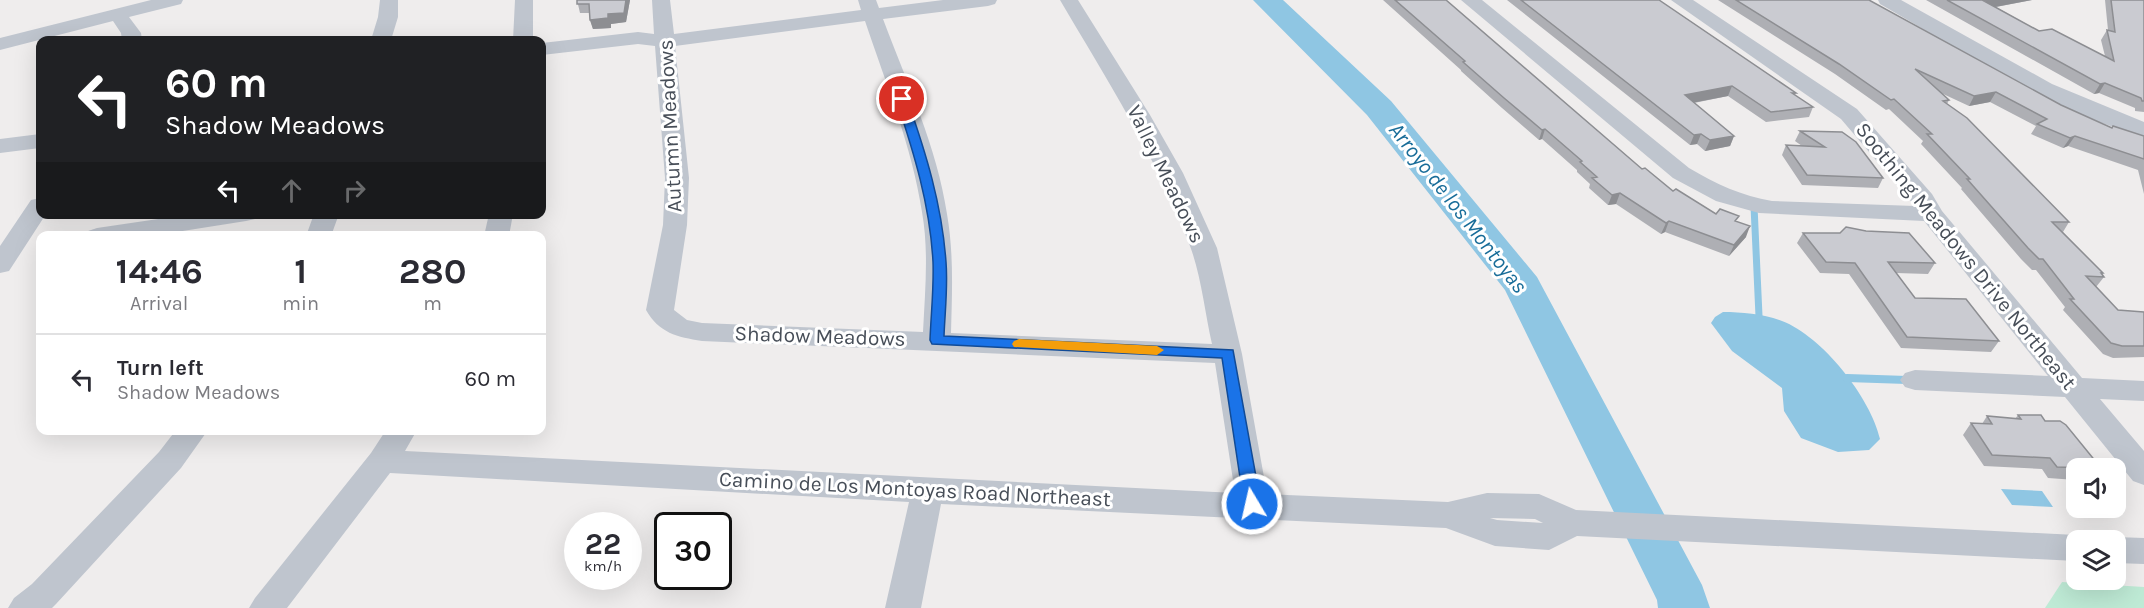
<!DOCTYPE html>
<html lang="en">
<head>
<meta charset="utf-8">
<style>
	body { margin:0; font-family:Karla,sans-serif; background:#f7f7f7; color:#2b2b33; height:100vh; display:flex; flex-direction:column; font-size:22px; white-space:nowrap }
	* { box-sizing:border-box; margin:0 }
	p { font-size:20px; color:#7c7c81 }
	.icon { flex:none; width:33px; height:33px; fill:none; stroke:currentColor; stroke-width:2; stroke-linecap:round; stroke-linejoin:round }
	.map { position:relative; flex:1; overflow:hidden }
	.details { position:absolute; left:36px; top:231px; width:510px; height:204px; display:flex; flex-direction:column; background:#fff; border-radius:12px; box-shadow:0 6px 24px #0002 }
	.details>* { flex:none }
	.top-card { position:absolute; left:36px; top:36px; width:510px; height:183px; border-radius:12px; box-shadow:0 6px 24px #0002; background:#202124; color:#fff; overflow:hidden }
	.controls { position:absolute; left:2066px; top:458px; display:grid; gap:12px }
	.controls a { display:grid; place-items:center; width:60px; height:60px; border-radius:12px; background:#fff; box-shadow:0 6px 24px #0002; font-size:30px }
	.speed { position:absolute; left:564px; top:512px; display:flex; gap:12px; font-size:30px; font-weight:700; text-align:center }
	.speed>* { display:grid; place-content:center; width:78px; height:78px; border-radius:50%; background:#fff; box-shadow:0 6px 24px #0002; line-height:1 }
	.speed small { font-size:15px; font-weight:400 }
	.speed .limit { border:3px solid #111; border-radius:9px; background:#fff; color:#111 }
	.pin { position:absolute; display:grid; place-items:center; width:51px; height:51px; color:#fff; margin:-26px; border:3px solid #fff; border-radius:50%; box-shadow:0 2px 6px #0007 }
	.me { position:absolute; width:66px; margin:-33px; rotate:351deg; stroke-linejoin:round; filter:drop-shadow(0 0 4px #0008) }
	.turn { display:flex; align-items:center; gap:21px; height:126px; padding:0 30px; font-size:27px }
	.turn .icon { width:78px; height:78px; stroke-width:2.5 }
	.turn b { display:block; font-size:42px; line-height:51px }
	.lanes { display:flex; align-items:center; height:57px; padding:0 30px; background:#0003; justify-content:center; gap:30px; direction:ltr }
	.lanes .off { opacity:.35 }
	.eta { display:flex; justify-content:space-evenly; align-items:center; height:102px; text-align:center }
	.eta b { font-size:36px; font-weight:700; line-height:42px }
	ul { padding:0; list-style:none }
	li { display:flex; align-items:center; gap:18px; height:90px; padding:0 30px; border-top:2px solid #e1e1e2 }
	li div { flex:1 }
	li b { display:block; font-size:22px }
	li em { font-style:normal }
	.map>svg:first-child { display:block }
	.green { fill:#beead5 }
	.water { fill:#8fc6e3 }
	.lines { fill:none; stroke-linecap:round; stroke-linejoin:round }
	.stream-far1 { stroke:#8fc6e3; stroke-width:7 }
	.stream { stroke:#8fc6e3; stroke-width:8 }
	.river { fill:#8fc6e3; fill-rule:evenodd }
	.minor { fill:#bfc5ce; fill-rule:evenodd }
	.wall { fill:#aeafb4 }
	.shaded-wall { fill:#8d8e92 }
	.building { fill:#cacbd1; stroke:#8d8e92; stroke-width:1.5 }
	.route { fill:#1a73e8; stroke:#114b97; stroke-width:1.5 }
	.slow { fill:#f59e0b }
	.labels { text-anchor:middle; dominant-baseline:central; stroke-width:6; stroke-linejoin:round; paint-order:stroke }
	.street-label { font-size:21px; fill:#474e58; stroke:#fff }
	.water-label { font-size:22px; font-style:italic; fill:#196d99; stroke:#fff }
</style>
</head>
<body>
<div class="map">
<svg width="2144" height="608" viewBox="0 0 2144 608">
	<rect width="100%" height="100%" fill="#efeded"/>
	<path class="green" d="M2062,582L2144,587V608H2045Z"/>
	<path class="water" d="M1723,312C1742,312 1764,314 1782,321C1822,336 1871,398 1880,439L1869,450L1838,452L1801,438L1784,411L1782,388L1732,351L1711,323L1715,317Z
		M2001,489L2042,491L2053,507L2012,505Z"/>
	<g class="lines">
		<path class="stream-far1" d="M1754,206L1759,316"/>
		<path class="stream" d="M1847,378L1907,380"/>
		<path class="river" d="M1253,0H1283L1391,101L1537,277L1702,585L1710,608H1658L1657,600L1505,290L1367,115Z"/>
		<path class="minor" d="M151,0H183L181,4L129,17L141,33L142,40H122L121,33L113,21L0,50V38Z
			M380,0H398V17L391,40H371L378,17Z
			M515,0H533V40H513Z
			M652,0H670L674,34L861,10L858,0H876L879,8L943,0H997L995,4L988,6L883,19C907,83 937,147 947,214C954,254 952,294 951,333L1212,344C1205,313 1201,275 1190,246C1157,158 1107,80 1060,0H1078L1150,115L1183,173L1217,248L1242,354L1267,494L1448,502L1487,493L1539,494L1576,510L2076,535L2089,540H2076V561L1577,536L1549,550L1495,546L1446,528L941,504L921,608H885L909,502L390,473L287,608H249L255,598L371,453L386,430H417L405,451L1235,493L1215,363L702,341C677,337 659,333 646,310L663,225L665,178L655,46L638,44L542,55V43L638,32L654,34ZM865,21C886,84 912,146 922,212C929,251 925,292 923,332L702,323L687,320L674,310L687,225L689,178L675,46ZM1490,518L1535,519L1543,523L1497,520Z
			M1461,0H1482L1689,168C1716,184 1742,196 1772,201L1915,206L1841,119L1671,0H1693L1857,109L1932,194L1942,211L2082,378L2144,381V401L2100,399L2144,451V485L2133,481L2065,397L1915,390L1905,387L1900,380L1905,373L1915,370L2048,376L1924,221L1759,213L1716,201L1673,178Z
			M1878,0H1901L2052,84L2144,122V136C2051,113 1963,51 1880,4Z
			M40,134V148L0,153V139Z
			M40,198V214H46L9,271L0,273V246L31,200Z
			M192,214H258L255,219L246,221L151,236H85L88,231L97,228Z
			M314,214H339L331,236H306Z
			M489,214H513L509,236H484Z
			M176,430H208L181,468L56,604L52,608H8L14,598L32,584L159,452Z
			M2115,537L2144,538V564L2115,563V540H2105Z"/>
	</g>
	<path class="wall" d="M577,0H630L626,22L611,24V28L593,29L590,20L589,13H580Z
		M1383,0H1446L1642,169L1673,191L1716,214L1736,221L1746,237L1729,256L1665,232L1661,234L1616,204L1608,205L1589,188L1590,184L1577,172V170L1542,139L1539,140L1502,108L1461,71V70Z
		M1507,0H1659L1796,93L1795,95L1813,107L1809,117L1766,122L1728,96L1694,103L1734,136L1730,146L1705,151L1697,144L1690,145Z
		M1718,0H1869L2061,105L2112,128L2144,136V194L2138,170L2068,146L2063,148L2031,134L2036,126L1990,102L1969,106L1941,93L1949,100L1947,104L2069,222L2063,232L2103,273L2102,274L2104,277L2096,287L2118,310L2144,312V357L2113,358L2103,354L2063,310L2065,307L2036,270H2032L2021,259L1961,189L1962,188L1921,144L1923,141L1889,109L1886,110L1835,74Z
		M1926,0H2032L1996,7L2039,31L2105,56L2101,40L2107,30H2108L2105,0H2144V112L2135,111V108L2099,93L2094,94Z
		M1800,131L1883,178L1878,188L1802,185L1782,155L1786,145L1802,146L1795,141Z
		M1803,233L1935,263L1928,274L1896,273L1915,298L1999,341L1991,352L1901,348L1849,274L1820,273L1797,243Z
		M2018,415L2076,468V480L2048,478L2042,469L1984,466L1963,435L1971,423L1982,424L1987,416L2015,419Z"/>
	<path class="shaded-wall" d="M626,0H630L626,22L611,24V28L593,29L590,20L608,14Z
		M1988,0H2032L1979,10L1984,1Z
		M2105,83L2099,93L2094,94L2100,84Z
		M1732,86L1728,96L1681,105L1685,95Z
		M1996,92L1990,102L1969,106L1974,96Z
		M1545,129L1542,139L1539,140L1542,130Z
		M1701,134L1697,144L1690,145L1694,135Z
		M1734,136L1730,146L1705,151L1710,140Z
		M2075,136L2068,146L2063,148L2070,138Z
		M1620,193L1616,204L1608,205L1612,195Z
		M1669,221L1665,232L1661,234L1666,223Z
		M1750,226L1746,237L1729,256L1734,245Z"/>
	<path class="building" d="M577,0H626L624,13L608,14V18L590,20L589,4H577Z
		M1395,0H1446L1642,169L1645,168L1673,191L1676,189L1716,214L1720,209L1739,216L1735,221L1750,226L1734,245L1669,221L1666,223L1620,193L1612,195L1592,178L1597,177L1580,162L1582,161L1545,129L1542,130L1504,98L1463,62L1465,61Z
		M1521,0H1659L1796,93H1792L1813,107L1771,112L1732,86L1685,95L1734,136L1710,140L1701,134L1694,135Z
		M1736,0H1869L2061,105L2112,128L2113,126L2144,136V159L2075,136L2070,138L2037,124L2047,119L1996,92L1974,96L1915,69L1949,100L1943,101L1967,118L2069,222H2052L2103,273H2101L2104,277L2086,276L2118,310L2144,312V346H2122L2111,343L2070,299H2074L2043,259H2039L2028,248L1967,179H1970L1927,134H1932L1894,99L1891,100L1839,64Z
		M1947,0H1988L1984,1L2039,31L2052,29L2114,61L2107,30L2115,32L2111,0H2144V101H2142L2141,98L2105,83L2100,84Z
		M1800,131L1842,132L1856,142L1883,178L1807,175L1786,145L1825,147Z
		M1846,227L1866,231L1909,233L1935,263L1888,262L1915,298L1966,299L1999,341L1907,337L1855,263L1826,262L1803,233H1840Z
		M2018,415H2041L2045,421H2060L2066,425L2101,468L2057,467L2050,458L1992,455L1971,423L1992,424L1987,416L2021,419Z"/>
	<path class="route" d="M902,96L907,99C926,153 942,205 946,262C948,286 945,311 944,336L1233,350L1261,504L1258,508L1252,510L1247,508L1244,504L1222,358L932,344L930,340C931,314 934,287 933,262C930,205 914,153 896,99Z"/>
	<path class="slow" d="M1019,339L1157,346L1164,350L1157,355L1014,347L1012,344L1014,341Z"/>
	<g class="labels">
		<g class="street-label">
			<text transform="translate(670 126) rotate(-93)">Autumn Meadows</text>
			<text transform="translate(1166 174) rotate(64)">Valley Meadows</text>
			<text transform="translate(1966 256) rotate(51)">Soothing Meadows Drive Northeast</text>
			<text transform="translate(820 336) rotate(2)">Shadow Meadows</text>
			<text transform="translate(915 489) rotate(3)">Camino de Los Montoyas Road Northeast</text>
		</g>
		<g class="water-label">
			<text transform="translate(1458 208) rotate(52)">Arroyo de los Montoyas</text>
		</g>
	</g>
</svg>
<div class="controls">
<a><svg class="icon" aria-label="sound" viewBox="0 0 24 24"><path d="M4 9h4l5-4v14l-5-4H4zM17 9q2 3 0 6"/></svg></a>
<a><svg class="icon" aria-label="layers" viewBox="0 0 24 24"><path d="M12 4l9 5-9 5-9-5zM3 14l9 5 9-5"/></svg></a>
</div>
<div class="speed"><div>22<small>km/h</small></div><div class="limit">30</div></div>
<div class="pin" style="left:902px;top:99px;background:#d93025"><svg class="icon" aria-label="arrive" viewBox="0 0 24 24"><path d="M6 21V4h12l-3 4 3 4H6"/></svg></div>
<svg class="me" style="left:1252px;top:504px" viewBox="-20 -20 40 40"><circle r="17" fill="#1a73e8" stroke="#fff" stroke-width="3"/><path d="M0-11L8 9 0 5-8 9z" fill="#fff"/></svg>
<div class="top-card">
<div class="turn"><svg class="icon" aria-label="left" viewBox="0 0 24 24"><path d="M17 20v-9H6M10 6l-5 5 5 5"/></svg><div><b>60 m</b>Shadow Meadows</div></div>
<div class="lanes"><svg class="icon" aria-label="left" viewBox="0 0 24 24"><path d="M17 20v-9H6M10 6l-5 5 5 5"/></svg><svg class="icon off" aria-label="ahead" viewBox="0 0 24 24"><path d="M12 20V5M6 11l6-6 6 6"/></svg><svg class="icon off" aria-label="right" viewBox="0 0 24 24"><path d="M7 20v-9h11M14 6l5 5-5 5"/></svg></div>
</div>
<section class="details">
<div class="eta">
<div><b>14:46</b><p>Arrival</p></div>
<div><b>1</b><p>min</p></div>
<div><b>280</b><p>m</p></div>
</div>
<ul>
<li><svg class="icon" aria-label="left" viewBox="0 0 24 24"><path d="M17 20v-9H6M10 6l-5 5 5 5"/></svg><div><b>Turn left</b><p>Shadow Meadows</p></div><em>60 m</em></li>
</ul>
</section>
</div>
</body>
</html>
